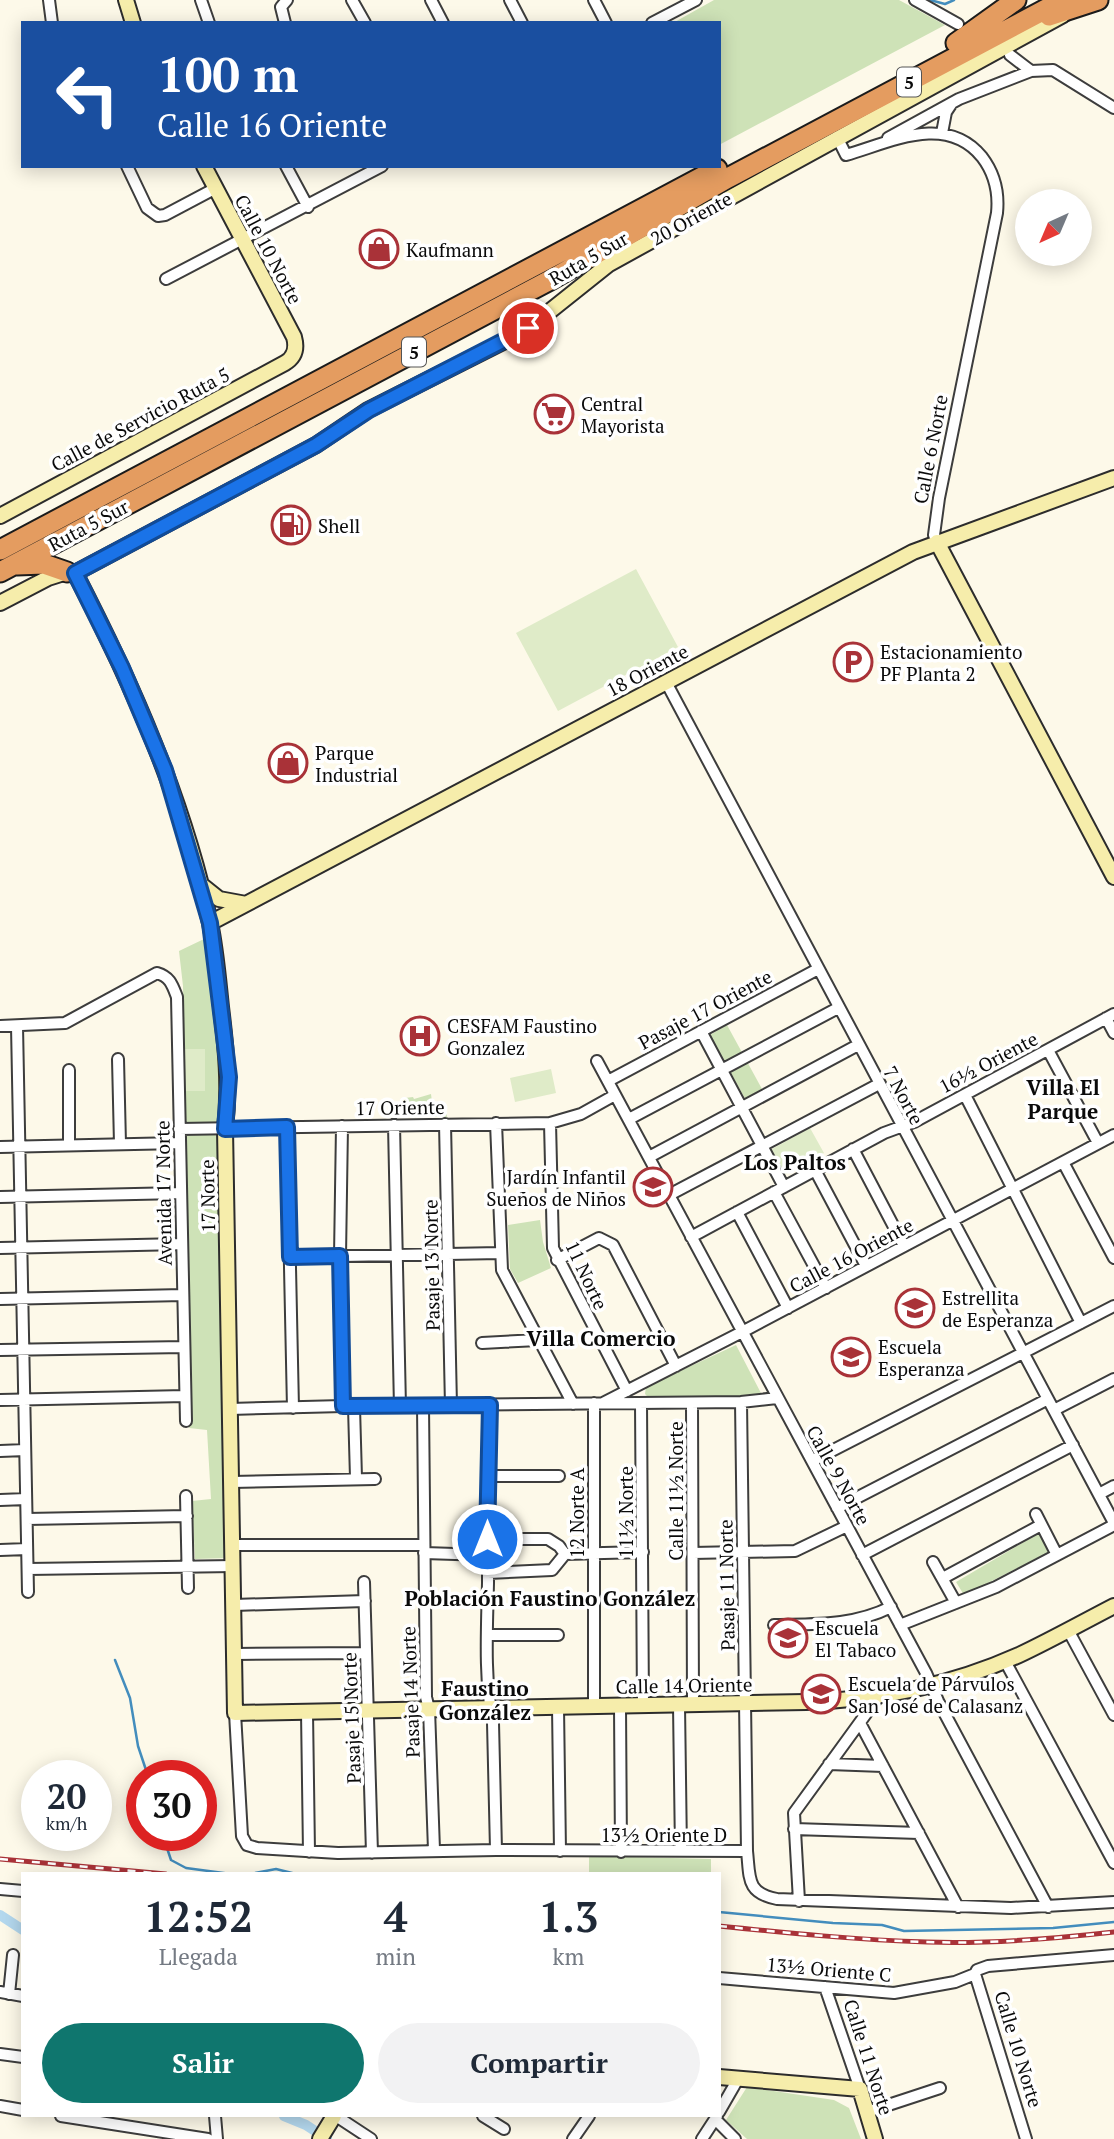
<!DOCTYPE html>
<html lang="es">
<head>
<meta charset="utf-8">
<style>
	body { margin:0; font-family:"PT Serif",serif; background:#f2f2f3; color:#1f2937; height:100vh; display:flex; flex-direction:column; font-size:26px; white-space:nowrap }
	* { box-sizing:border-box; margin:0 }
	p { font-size:23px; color:#747a83 }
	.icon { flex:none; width:38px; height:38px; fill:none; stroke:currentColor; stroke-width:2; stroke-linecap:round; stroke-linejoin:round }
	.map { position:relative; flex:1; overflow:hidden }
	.sheet { position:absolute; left:21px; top:1872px; width:700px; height:245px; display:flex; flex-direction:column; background:#fff; border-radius:0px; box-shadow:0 4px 18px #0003 }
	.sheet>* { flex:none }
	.guide { position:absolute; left:21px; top:21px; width:700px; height:147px; border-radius:0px; box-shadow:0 4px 18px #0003; background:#1a4fa0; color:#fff; overflow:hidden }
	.needle { width:46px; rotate:224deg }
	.fabs { position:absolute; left:1015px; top:189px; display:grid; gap:14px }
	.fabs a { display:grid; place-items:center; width:77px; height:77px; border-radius:50%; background:#fff; box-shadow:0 4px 18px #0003; font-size:35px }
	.speed { position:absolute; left:21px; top:1760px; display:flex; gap:14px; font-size:35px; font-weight:700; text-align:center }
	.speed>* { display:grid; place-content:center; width:91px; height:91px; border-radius:50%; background:#fff; box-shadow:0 4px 18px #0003; line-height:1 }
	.speed small { font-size:18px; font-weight:400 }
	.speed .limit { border:10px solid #d22; background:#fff; color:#111 }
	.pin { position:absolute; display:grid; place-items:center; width:60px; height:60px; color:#fff; margin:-30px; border:4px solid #fff; border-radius:50%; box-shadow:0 2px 7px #0007 }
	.me { position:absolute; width:77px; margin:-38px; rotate:0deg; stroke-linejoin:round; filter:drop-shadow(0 0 5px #0008) }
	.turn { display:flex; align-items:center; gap:24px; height:147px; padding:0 21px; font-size:32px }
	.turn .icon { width:91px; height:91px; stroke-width:2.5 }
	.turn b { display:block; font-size:49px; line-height:60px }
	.eta { display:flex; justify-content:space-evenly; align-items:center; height:119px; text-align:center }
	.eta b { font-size:42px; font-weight:600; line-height:49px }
	.button { display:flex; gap:14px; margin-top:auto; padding:14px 21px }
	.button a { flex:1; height:80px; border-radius:42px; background:#0f766e; color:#fff; font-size:28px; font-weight:600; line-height:80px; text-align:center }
	.button a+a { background:#f2f2f3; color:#1f2937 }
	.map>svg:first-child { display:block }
	.green { fill:#cee2b7 }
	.pitch { fill:#dfebc8 }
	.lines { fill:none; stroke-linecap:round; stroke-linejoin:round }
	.stream { stroke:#438dbd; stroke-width:2.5 }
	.canal { stroke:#b4d8ee; stroke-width:10 }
	.street-casing { stroke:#3d3d3d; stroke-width:14 }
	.secondary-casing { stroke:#2c2c2c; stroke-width:18 }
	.highway-casing { stroke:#1b1b1b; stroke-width:23 }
	.street { stroke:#fff; stroke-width:10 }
	.secondary { stroke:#f6edab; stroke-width:14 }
	.highway { stroke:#e49c60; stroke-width:19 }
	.rail-casing { stroke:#a93238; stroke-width:5 }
	.rail { stroke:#fff; stroke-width:2.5; stroke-dasharray:8; stroke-linecap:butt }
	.route-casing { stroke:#114b97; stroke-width:18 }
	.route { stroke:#1a73e8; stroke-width:12 }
	.labels { text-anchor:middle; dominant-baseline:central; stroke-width:7; stroke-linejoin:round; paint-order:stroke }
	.shield { fill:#fff; stroke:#545454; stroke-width:2 }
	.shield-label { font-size:18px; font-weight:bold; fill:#0a0a0a }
	.street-label { font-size:19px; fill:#0a0a0a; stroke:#fff }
	.poi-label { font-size:19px; fill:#0a0a0a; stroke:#fff; text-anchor:start }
	.neighbourhood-label { font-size:21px; font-weight:bold; fill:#0a0a0a; stroke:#fff }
</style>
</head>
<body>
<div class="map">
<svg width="1114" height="2139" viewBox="0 0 1114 2139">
	<rect width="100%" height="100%" fill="#fdf9e9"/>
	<path class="green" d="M714,0H899L945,25L719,145V23H673Z
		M204,939L223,1084L228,1558L195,1559L192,1501L211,1499L207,1430L189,1428L183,986L179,951Z
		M727,1025L762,1089L748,1104L710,1035Z
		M431,1094L432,1102L428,1109L446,1108L447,1117H410L405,1098L413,1097L414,1099Z
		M540,1220L543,1242L551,1268L518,1283L510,1269L508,1225Z
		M736,1345L763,1397H648L645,1394L646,1387Z
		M1041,1532L1051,1551L964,1595L956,1582Z
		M589,1856L711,1859V1874H589Z
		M747,2087L834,2100L849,2108L861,2139H747L726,2120Z"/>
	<path class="pitch" d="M636,569L678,647L558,711L516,633Z
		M184,1049H205V1091H184Z
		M551,1069L556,1093L515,1102L510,1078Z
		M810,1128L824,1153L784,1175L770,1150Z"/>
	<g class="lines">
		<path class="stream" d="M930,0L945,4L954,0
			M115,1660L130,1698L138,1746L148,1776
			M163,1836L171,1860L186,1868L231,1874L255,1873L276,1869L296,1874
			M719,1912L833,1923L882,1925L904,1931L1053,1928L1114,1922"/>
		<path class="canal" d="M0,1915L23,1930
			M284,2116L306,2125L327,2139"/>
		<defs>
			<path id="street" d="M49,0L52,23
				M201,0L209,23
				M352,0L365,23
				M431,0L443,23
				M510,0L522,23
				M594,0L606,23
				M915,0L958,24
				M285,23L281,7L287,0
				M652,23L696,0
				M1010,55L1031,71L1053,70L1114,108
				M942,133L946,112L952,103
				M837,137L846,155C891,142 946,113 982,157C995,174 999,193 997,213L939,498L934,535L937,542
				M888,138L959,99L1031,71
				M127,166L147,208L158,216L165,215L216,188
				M286,166L308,207
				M166,279L382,166
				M666,682L1114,1523
				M1106,1018L1114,1033
				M0,1026L65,1023L157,973C170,977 172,984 177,997L186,1421
				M17,1026L28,1592
				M701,1031L784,1187
				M1048,1050L1098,1143
				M118,1059L120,1144
				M597,1061L926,1673L938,1701L1048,1907
				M69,1070V1145
				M608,1081L818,969
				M965,1095L1081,1323
				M629,1119L838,1008
				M496,1123L502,1270L573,1404
				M550,1123L553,1248L627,1391
				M445,1124L451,1406
				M394,1125L400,1407
				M342,1126L340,1256L343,1406
				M287,1127L293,1408
				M179,1129L550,1123L581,1114L615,1095
				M0,1147L179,1143
				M853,1149L904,1246
				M649,1157L858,1045
				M1063,1162L1114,1258
				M815,1170L866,1266
				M774,1192L826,1288
				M669,1195L879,1084
				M0,1197L180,1193
				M737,1212L788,1308
				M691,1237L884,1133L914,1122L1114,1014
				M0,1248L182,1244
				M290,1257L500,1253
				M557,1260L599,1238L613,1245L676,1366
				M0,1299L183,1295
				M482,1343L538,1340
				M0,1350L184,1347
				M0,1400L185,1396
				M741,1402L747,1851
				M594,1403V1706
				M603,1403L742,1332L1114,1135
				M641,1403L643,1705
				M692,1403L693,1704
				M490,1405C488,1465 488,1524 488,1583C487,1629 484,1678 493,1723L496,1850
				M423,1406L426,1697L429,1709L434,1850
				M354,1407L356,1478
				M230,1409L343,1406L741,1402L777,1398
				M1054,1410L1114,1379
				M0,1451L25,1450
				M812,1461L1114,1306
				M487,1476H559
				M232,1482L375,1479
				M1099,1494L1114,1486
				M186,1496L188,1588
				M0,1500L26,1499
				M837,1508L1048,1399
				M1036,1514L1057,1555
				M27,1519L187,1516
				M487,1539H548L559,1546L565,1554
				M233,1545H424
				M0,1550L27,1549
				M424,1553L487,1555
				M693,1553L795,1551L847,1526
				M565,1554L643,1552
				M862,1555L1073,1445
				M933,1562L956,1603
				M28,1569L234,1566
				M488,1573L552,1570L565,1554
				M943,1578L1041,1525
				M364,1582L372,1853
				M234,1605L365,1601
				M774,1625C815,1624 853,1626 891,1607
				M900,1625L996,1587L1114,1525
				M1068,1630L1114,1715
				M487,1635H558
				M235,1654L366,1653
				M1005,1661L1114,1863
				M679,1705L681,1851
				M620,1706L621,1852
				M558,1707L560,1851
				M307,1712L309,1852
				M235,1713L242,1836L247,1845L257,1848L338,1853L496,1850L747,1851C750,1878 746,1893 777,1899L1011,1908L1114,1902
				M860,1723L958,1907
				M829,1764L883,1766
				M794,1829L919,1833
				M0,1889L23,1891
				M799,1901L794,1813L879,1696
				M719,1978L894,1993L955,1982L975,1974
				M825,1987L860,2089
				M0,1992L23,1996
				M9,1994L13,1955
				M0,2054L23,2057
				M0,2106L23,2110
				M719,2112L738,2079
				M867,2112L940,2088
				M61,2116L208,2139
				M215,2116L217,2139
				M336,2116L371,2139
				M483,2116L504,2129
				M715,2119L735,2139
				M573,2139L589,2116
				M702,2139L717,2116
				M1026,2139L975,1974L977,1970L988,1966L1114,1955"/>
			<path id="secondary" d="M126,0L133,23
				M0,516L285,363C295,357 297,348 294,337L204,166
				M937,542L1114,877
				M75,573C132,683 184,801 210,923C216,951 218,979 221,1007C226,1048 230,1087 225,1129L235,1713L806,1702C880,1700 952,1685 1019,1655C1051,1640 1083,1622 1114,1606
				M75,573L316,445L368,410L513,337L540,319L609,264L1063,15
				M0,603L48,578L67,572
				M199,883L219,899L246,904
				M210,923L913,552L1114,478
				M719,2077L860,2089L875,2139
				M320,2139L334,2116"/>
			<path id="highway" d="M1049,16L1098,0
				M956,43L1016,0
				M0,550L717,169
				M17,565L44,564L67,572
				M0,572L552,279L728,178L1063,0"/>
		</defs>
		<use href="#street" class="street-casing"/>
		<use href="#secondary" class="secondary-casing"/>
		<use href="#highway" class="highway-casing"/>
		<use href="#street" class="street"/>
		<use href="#secondary" class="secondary"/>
		<use href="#highway" class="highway"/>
		<defs>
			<path id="rail" d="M0,1859L166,1874
				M719,1926C788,1933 858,1940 927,1942C989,1944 1052,1939 1114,1932"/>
		</defs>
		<use href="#rail" class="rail-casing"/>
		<use href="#rail" class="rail"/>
	</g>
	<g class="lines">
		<defs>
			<path id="route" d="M487,1539L490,1405L343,1406L340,1256L290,1257L287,1127L225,1129L229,1077L210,923L165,770L122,668L75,573L316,445L369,410L528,328"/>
		</defs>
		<use href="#route" class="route-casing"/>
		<use href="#route" class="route"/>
	</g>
	<defs>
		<symbol id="shop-ring" viewBox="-11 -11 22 22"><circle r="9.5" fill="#fff" stroke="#a93238" stroke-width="1.5"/><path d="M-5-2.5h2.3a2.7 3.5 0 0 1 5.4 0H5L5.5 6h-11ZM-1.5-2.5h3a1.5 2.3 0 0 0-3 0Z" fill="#a93238"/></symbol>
		<symbol id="supermarket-ring" viewBox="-11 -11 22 22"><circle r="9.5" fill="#fff" stroke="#a93238" stroke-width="1.5"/><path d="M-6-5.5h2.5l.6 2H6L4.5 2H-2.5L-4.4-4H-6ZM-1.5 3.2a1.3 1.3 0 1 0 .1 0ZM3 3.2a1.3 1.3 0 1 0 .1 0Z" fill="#a93238"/></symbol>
		<symbol id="fuel-ring" viewBox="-11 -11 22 22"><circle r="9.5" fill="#fff" stroke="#a93238" stroke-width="1.5"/><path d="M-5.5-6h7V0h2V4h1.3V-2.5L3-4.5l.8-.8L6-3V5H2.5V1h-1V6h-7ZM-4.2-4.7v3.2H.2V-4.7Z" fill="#a93238"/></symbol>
		<symbol id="parking-ring" viewBox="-11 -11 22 22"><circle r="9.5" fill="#fff" stroke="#a93238" stroke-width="1.5"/><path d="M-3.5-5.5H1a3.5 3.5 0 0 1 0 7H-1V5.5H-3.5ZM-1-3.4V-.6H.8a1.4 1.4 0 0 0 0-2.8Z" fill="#a93238"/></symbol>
		<symbol id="hospital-ring" viewBox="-11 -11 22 22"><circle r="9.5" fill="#fff" stroke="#a93238" stroke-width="1.5"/><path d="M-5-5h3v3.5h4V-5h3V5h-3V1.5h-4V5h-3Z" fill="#a93238"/></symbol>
		<symbol id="school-ring" viewBox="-11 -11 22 22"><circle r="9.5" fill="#fff" stroke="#a93238" stroke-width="1.5"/><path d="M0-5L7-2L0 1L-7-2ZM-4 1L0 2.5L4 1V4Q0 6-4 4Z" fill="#a93238"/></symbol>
	</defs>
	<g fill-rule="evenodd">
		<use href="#shop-ring" x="357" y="227" width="44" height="44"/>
		<use href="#supermarket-ring" x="532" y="392" width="44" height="44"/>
		<use href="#fuel-ring" x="269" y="503" width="44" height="44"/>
		<use href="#parking-ring" x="831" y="640" width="44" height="44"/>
		<use href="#shop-ring" x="266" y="741" width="44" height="44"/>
		<use href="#hospital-ring" x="398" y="1014" width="44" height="44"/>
		<use href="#school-ring" x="631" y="1165" width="44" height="44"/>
		<use href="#school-ring" x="893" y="1286" width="44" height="44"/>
		<use href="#school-ring" x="829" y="1335" width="44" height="44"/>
		<use href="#school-ring" x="766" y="1616" width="44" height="44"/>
		<use href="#school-ring" x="799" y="1672" width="44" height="44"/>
	</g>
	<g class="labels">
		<g class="shield">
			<rect x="897" y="67.5" width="24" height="29" rx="5"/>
			<rect x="402" y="337.5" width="24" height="29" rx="5"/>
		</g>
		<g class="shield-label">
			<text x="909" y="82">5</text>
			<text x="414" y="352">5</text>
		</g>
		<g class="street-label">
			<text transform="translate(691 218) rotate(-29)">20 Oriente</text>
			<text transform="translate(269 249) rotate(62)">Calle 10 Norte</text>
			<text transform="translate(588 258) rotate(-30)">Ruta 5 Sur</text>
			<text transform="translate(140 419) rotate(-28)">Calle de Servicio Ruta 5</text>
			<text transform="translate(930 449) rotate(-79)">Calle 6 Norte</text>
			<text transform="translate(88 525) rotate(-28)">Ruta 5 Sur</text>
			<text transform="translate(647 670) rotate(-28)">18 Oriente</text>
			<text transform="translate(705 1009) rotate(-28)">Pasaje 17 Oriente</text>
			<text transform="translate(988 1062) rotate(-28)">16½ Oriente</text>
			<text transform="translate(904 1095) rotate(62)">7 Norte</text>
			<text transform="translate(400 1107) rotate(-1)">17 Oriente</text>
			<text transform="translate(163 1193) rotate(-91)">Avenida 17 Norte</text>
			<text transform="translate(207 1196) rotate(-91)">17 Norte</text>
			<text transform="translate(851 1255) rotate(-28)">Calle 16 Oriente</text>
			<text transform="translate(431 1265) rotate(-91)">Pasaje 13 Norte</text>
			<text transform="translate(587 1275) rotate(65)">11 Norte</text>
			<text transform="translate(839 1475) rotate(61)">Calle 9 Norte</text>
			<text transform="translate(675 1491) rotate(-90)">Calle 11½ Norte</text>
			<text transform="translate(625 1512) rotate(-90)">11½ Norte</text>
			<text transform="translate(576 1513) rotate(-90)">12 Norte A</text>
			<text transform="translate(726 1585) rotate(-91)">Pasaje 11 Norte</text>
			<text transform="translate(684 1685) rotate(-1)">Calle 14 Oriente</text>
			<text transform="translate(410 1692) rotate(-92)">Pasaje 14 Norte</text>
			<text transform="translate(351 1718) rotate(-92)">Pasaje 15 Norte</text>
			<text x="664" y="1834">13½ Oriente D</text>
			<text transform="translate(829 1969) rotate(5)">13½ Oriente C</text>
			<text transform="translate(1019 2049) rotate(73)">Calle 10 Norte</text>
			<text transform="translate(869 2057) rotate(72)">Calle 11 Norte</text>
		</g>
		<g class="poi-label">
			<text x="406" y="249">Kaufmann</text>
			<text x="581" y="403">Central<tspan x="581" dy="22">Mayorista</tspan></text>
			<text x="318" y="525">Shell</text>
			<text x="880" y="651">Estacionamiento<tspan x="880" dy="22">PF Planta 2</tspan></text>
			<text x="315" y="752">Parque<tspan x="315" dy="22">Industrial</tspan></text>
			<text x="447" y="1025">CESFAM Faustino<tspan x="447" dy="22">Gonzalez</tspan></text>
			<text x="626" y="1176" text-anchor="end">Jardín Infantil<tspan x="626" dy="22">Sueños de Niños</tspan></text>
			<text x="942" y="1297">Estrellita<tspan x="942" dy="22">de Esperanza</tspan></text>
			<text x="878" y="1346">Escuela<tspan x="878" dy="22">Esperanza</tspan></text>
			<text x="815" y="1627">Escuela<tspan x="815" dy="22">El Tabaco</tspan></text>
			<text x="848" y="1683">Escuela de Párvulos<tspan x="848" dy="22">San José de Calasanz</tspan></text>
		</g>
		<g class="neighbourhood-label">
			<text x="1063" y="1087">Villa El<tspan x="1063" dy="24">Parque</tspan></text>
			<text x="795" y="1162">Los Paltos</text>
			<text x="601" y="1338">Villa Comercio</text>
			<text x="550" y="1598">Población Faustino González</text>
			<text x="485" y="1688">Faustino<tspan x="485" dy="24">González</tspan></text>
		</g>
	</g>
</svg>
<div class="fabs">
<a><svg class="needle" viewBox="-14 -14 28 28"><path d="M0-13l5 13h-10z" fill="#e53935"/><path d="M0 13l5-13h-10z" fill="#747a83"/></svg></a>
</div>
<div class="speed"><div>20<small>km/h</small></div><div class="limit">30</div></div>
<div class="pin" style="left:528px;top:328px;background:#d93025"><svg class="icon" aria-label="arrive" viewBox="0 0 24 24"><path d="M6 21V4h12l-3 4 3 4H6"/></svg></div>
<svg class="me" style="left:487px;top:1539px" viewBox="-20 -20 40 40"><circle r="17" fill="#1a73e8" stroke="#fff" stroke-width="3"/><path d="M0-11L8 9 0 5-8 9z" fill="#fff"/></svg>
<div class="guide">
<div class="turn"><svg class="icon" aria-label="left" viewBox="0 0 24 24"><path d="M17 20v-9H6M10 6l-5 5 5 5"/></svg><div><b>100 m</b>Calle 16 Oriente</div></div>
</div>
<section class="sheet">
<div class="eta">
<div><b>12:52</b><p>Llegada</p></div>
<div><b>4</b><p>min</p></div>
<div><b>1.3</b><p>km</p></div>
</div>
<div class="button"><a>Salir</a><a>Compartir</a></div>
</section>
</div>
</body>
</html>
